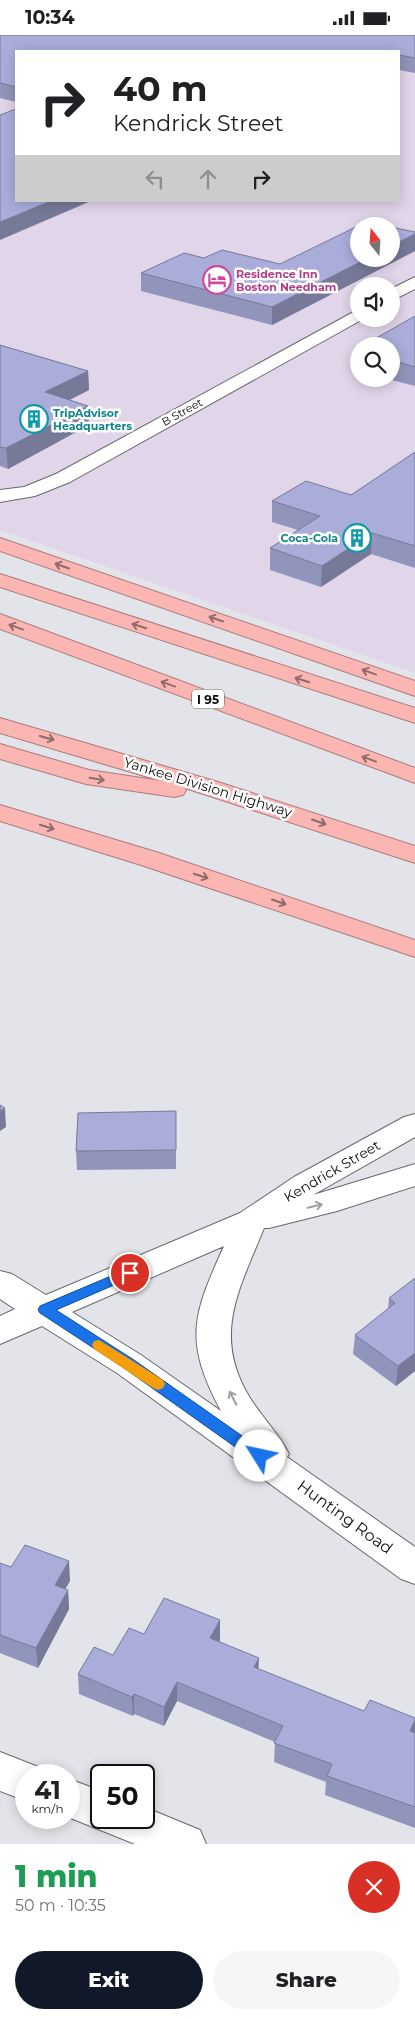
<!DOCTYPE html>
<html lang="en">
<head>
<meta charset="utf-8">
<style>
	body { margin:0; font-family:Montserrat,sans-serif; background:#f6f6f6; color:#202124; height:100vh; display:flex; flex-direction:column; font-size:19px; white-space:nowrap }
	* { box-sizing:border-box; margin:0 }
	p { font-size:16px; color:#757577 }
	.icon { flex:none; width:28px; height:28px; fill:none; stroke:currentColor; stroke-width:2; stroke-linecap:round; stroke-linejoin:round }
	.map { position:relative; height:1809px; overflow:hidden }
	.side { display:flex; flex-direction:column; background:#fff; flex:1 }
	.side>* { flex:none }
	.hud { position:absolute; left:15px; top:15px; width:385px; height:152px; border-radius:0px; box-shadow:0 2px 12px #0003; background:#fff; color:#202124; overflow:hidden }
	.needle { width:32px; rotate:343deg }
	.tools { position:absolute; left:350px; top:182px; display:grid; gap:10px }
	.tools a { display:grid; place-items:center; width:50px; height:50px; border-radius:50%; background:#fff; box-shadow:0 2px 12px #0003; font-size:25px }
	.speed { position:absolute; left:15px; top:1729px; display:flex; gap:10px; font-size:25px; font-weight:700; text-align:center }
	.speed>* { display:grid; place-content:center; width:65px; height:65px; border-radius:50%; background:#fff; box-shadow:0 2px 12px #0003; line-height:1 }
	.speed small { font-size:12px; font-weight:400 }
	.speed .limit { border:2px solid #111; border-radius:8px; background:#fff; color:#111 }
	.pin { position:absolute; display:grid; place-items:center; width:42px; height:42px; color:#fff; margin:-21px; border:2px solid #fff; border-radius:50%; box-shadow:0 1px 5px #0007 }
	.me { position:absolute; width:55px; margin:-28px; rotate:305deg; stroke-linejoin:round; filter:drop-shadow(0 0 4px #0008) }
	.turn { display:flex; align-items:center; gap:18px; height:105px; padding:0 15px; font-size:22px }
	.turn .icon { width:65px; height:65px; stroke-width:2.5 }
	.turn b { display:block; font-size:35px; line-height:42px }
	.lanes { display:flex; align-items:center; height:48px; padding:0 15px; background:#0003; justify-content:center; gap:25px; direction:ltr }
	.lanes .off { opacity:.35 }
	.round { display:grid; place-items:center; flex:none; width:52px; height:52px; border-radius:26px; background:#f6f6f6 }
	.summary { display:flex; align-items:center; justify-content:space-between; height:85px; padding:0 15px }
	h1 { font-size:30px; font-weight:800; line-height:38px; color:#1e9e55 }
	.button { display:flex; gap:10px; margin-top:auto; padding:10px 15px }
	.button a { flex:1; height:58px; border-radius:30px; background:#111827; color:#fff; font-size:20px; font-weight:800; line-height:58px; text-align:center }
	.button a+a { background:#f6f6f6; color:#202124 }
	.status { display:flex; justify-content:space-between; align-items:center; height:35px; padding:0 25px; background:#fff; direction:ltr }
	.status svg { height:14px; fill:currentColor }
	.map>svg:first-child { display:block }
	.commercial { fill:#e1d5e9; fill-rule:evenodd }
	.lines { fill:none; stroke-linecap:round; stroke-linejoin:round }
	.street-casing { stroke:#67686c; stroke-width:2 }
	.secondary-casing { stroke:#67686c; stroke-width:2 }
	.highway-casing { stroke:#a87c7b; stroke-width:2 }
	.street { fill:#fff; fill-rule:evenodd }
	.secondary { fill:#fff; fill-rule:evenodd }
	.highway { fill:#fbb6b4; fill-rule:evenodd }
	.wall { fill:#9295bb }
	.shaded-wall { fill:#777999 }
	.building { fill:#aaadda; stroke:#777999 }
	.oneway { stroke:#916b6b }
	.oneway2 { stroke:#9f9fa0 }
	.route { fill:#1a73e8; stroke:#114b97 }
	.slow { fill:#f59e0b }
	.labels { text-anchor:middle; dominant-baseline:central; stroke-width:5; stroke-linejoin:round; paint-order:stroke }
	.far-hotel-label { font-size:11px; font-weight:bold; fill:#b23c85; stroke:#fff; text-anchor:start }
	.far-street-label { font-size:11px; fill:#0f0f11; stroke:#fff }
	.far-culture-label { font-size:11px; font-weight:bold; fill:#0d838f; stroke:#fff; text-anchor:start }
	.shield { fill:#fff; stroke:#575758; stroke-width:1 }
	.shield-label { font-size:12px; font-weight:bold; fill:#0f0f11 }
	.street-label { font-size:14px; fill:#0f0f11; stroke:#fff }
	.near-street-label { font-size:16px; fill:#0f0f11; stroke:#fff }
</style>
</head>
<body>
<div class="status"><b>10:34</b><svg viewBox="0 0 49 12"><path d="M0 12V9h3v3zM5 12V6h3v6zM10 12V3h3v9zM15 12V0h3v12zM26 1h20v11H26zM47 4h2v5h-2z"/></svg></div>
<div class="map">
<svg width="415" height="1809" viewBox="0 0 415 1809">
	<rect width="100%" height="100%" fill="#e3e4e9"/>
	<path class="commercial" d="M0,0H415V638L0,495ZM16,16H399V166H16ZM359,191H391V224H359ZM359,251H391V284H359ZM359,311H391V344H359Z"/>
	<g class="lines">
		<defs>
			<path id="street" d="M415,242V254L391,266V254Z
				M359,274V284H363L70,447L35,461L0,467V455L24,452L56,439Z"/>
			<path id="secondary" d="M415,1079V1102L313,1160L415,1129V1151L337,1176L269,1193H264C240,1253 211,1300 250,1363C262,1382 279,1399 289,1419L287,1422L415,1512V1549L401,1544L117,1338L42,1291L0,1309V1281L15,1274L0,1264V1236L12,1239L46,1260L240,1178L294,1142L404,1082ZM224,1211C193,1280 183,1305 221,1376L141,1320L72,1277Z
				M0,1717L41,1733L44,1740H26V1766L0,1756Z
				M69,1744L101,1756V1782H144V1772L200,1795L206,1809H135L68,1782Z"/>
			<path id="highway" d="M0,503L415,646V661L0,516Z
				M0,539L415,673V688L0,552Z
				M0,579L415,733V748L0,594Z
				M0,683L218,747L415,811V828L185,753L186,755L183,760L174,762L86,749L0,724V709L89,735L161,746L0,698Z
				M0,770L159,818L415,905V922L141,830L0,786Z"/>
		</defs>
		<use href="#street" class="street-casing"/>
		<use href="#secondary" class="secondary-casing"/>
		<use href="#highway" class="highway-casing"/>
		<use href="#street" class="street"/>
		<use href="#secondary" class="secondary"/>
		<use href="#highway" class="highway"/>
	</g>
	<path class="wall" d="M0,0H415V38L399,35V16H16V67L0,63Z
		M415,197V216L272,290L141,256V238L204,223L280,229Z
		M415,281V351L388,344H391V311Z
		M0,310L88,336L89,355L69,365L89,390L8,434L0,431Z
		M359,313V336L353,334L354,315Z
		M415,417V533L371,519L321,552L270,535V513L298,495L272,487V466L351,460Z
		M176,1076V1134L77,1135L76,1116Z
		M415,1243V1336L396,1351L353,1319L355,1300L388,1274L389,1263Z
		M0,1528L11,1532L70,1546L65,1554L68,1555L69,1574L38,1633L0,1618Z
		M220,1585V1605L219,1606L258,1634L364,1676L415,1683V1793L325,1760L326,1747L274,1727L275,1707L177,1666L164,1691L134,1679L133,1681L79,1659L78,1639L113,1620L144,1599Z"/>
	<path class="shaded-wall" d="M51,166H91L0,205V187Z
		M415,199V216L272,290V272L366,224H391V211Z
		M88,336L89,355L46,377L45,357Z
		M88,371L89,390L8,434L6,413Z
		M372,498L371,519L321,552L322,531Z
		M5,1073L6,1092L0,1096V1076Z
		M415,1318V1336L396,1351L398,1331Z
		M69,1526L70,1546L56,1569L55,1550Z
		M68,1555L69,1574L38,1633L36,1613Z
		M220,1585V1605L210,1622V1603Z
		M259,1623L258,1642L254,1632Z
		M177,1647V1666L164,1691V1672Z
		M134,1659V1679L133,1681L132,1662Z
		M415,1685V1693L414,1703L410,1696Z"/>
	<path class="building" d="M0,0H415V23L399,20V16H16V52L0,48Z
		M16,74V166H51L0,187V80Z
		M368,186L390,191H359V224H366L272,272L141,238L184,218L204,223L222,215L280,229Z
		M391,192L415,197V199L391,211Z
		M415,281V332L391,325V311H362Z
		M0,310L88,336L45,357L88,371L6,413L0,412Z
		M359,313V317L354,315Z
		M415,417V511L372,498L322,531L270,513L320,481L272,466L306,446L351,460Z
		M0,1070L5,1073L0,1076Z
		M176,1076V1115L76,1116L78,1078Z
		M415,1243V1318L398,1331L355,1300L395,1268L389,1263Z
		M25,1510L69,1526L55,1550L68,1555L36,1613L0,1600V1528L11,1532Z
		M164,1563L220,1585L210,1603L259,1623L254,1632L364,1676L370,1665L415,1683V1685L410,1696L415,1698V1772L327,1741L332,1729L274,1708L283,1691L177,1647L164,1672L134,1659L132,1662L78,1639L94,1612L113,1620L129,1593L144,1599Z"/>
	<defs><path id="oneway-shaft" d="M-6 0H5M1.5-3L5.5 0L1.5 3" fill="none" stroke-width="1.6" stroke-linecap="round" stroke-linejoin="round" transform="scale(1.25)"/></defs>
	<g class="oneway">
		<use href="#oneway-shaft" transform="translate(62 531) rotate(-161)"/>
		<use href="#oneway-shaft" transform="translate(216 584) rotate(-161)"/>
		<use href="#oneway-shaft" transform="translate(139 591) rotate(-162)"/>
		<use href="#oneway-shaft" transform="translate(16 592) rotate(-160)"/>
		<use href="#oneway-shaft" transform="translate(369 637) rotate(-160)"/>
		<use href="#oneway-shaft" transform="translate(302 645) rotate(-162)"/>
		<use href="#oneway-shaft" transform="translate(168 649) rotate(-160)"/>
		<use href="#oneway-shaft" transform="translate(47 703) rotate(16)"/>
		<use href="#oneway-shaft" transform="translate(369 724) rotate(-160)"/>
		<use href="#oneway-shaft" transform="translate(97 744) rotate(9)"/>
		<use href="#oneway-shaft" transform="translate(319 787) rotate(19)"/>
		<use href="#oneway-shaft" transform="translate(47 792) rotate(17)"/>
		<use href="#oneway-shaft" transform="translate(201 841) rotate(18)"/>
		<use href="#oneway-shaft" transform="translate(279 867) rotate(19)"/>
	</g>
	<g class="oneway2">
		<use href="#oneway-shaft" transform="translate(315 1171) rotate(-14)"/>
		<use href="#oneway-shaft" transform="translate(233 1363) rotate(-117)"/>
	</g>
	<path class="route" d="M130,1233L135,1234L137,1238L135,1241L56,1275L134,1325L265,1417L268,1421L265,1426L260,1427L255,1426L124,1333L40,1278L38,1275L40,1271Z"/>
	<path class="slow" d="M99,1305L163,1345L165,1349L163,1353L158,1355L153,1353L94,1314L92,1310L94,1306Z"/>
	<defs>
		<symbol id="hotel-ring" viewBox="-11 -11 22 22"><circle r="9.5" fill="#fff" stroke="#d1479c" stroke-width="1.5"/><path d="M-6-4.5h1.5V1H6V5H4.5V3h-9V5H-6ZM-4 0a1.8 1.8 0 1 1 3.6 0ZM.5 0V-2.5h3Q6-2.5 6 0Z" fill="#d1479c"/></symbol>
		<symbol id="building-ring" viewBox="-11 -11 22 22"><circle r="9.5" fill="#fff" stroke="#0f9aa8" stroke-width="1.5"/><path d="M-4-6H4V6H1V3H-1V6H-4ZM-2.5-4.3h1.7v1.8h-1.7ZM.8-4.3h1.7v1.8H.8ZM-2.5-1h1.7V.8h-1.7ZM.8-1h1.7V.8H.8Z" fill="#0f9aa8"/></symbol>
	</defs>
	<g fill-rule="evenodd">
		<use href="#hotel-ring" x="201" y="229" width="32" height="32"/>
		<use href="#building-ring" x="18" y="368" width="32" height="32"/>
		<use href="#building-ring" x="341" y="487" width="32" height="32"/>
	</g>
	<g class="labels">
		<g class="far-hotel-label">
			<text x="236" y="239">Residence Inn<tspan x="236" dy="13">Boston Needham</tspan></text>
		</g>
		<g class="far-street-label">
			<text transform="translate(182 377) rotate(-29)">B Street</text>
		</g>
		<g class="far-culture-label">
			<text x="53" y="378">TripAdvisor<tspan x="53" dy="13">Headquarters</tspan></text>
			<text x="338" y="503" text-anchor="end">Coca-Cola</text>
		</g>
		<rect class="shield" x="192" y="654.5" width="32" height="19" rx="4"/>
		<g class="shield-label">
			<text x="208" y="664">I 95</text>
		</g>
		<g class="street-label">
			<text transform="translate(208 752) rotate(17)">Yankee Division Highway</text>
			<text transform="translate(332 1136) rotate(-30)">Kendrick Street</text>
		</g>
		<g class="near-street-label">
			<text transform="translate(345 1482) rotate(36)">Hunting Road</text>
		</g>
	</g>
</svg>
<div class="tools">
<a><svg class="needle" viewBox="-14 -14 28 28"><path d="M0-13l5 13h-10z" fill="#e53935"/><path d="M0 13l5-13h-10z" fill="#757577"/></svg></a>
<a><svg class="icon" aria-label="sound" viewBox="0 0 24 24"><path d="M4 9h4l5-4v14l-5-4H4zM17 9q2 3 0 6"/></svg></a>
<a><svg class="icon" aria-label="search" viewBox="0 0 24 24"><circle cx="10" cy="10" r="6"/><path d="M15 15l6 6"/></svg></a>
</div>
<div class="speed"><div>41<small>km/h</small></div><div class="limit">50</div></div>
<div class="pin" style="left:130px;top:1238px;background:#d93025"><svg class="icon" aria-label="arrive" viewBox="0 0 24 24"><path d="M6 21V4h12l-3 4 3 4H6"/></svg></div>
<svg class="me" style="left:260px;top:1421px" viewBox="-20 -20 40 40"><circle r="19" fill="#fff"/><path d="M0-13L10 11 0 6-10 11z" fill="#1a73e8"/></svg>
<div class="hud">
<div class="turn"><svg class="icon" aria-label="right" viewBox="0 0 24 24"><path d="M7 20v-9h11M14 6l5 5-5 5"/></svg><div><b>40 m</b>Kendrick Street</div></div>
<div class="lanes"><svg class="icon off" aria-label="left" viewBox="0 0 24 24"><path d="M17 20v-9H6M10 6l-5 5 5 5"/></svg><svg class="icon off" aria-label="ahead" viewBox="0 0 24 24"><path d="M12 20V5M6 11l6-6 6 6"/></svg><svg class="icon" aria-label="right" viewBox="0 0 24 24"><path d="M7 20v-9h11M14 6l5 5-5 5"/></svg></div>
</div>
</div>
<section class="side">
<div class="summary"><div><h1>1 min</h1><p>50 m · 10:35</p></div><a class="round" style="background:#d93025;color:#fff"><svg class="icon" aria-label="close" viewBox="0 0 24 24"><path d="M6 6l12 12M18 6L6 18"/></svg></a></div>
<div class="button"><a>Exit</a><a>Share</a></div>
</section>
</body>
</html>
